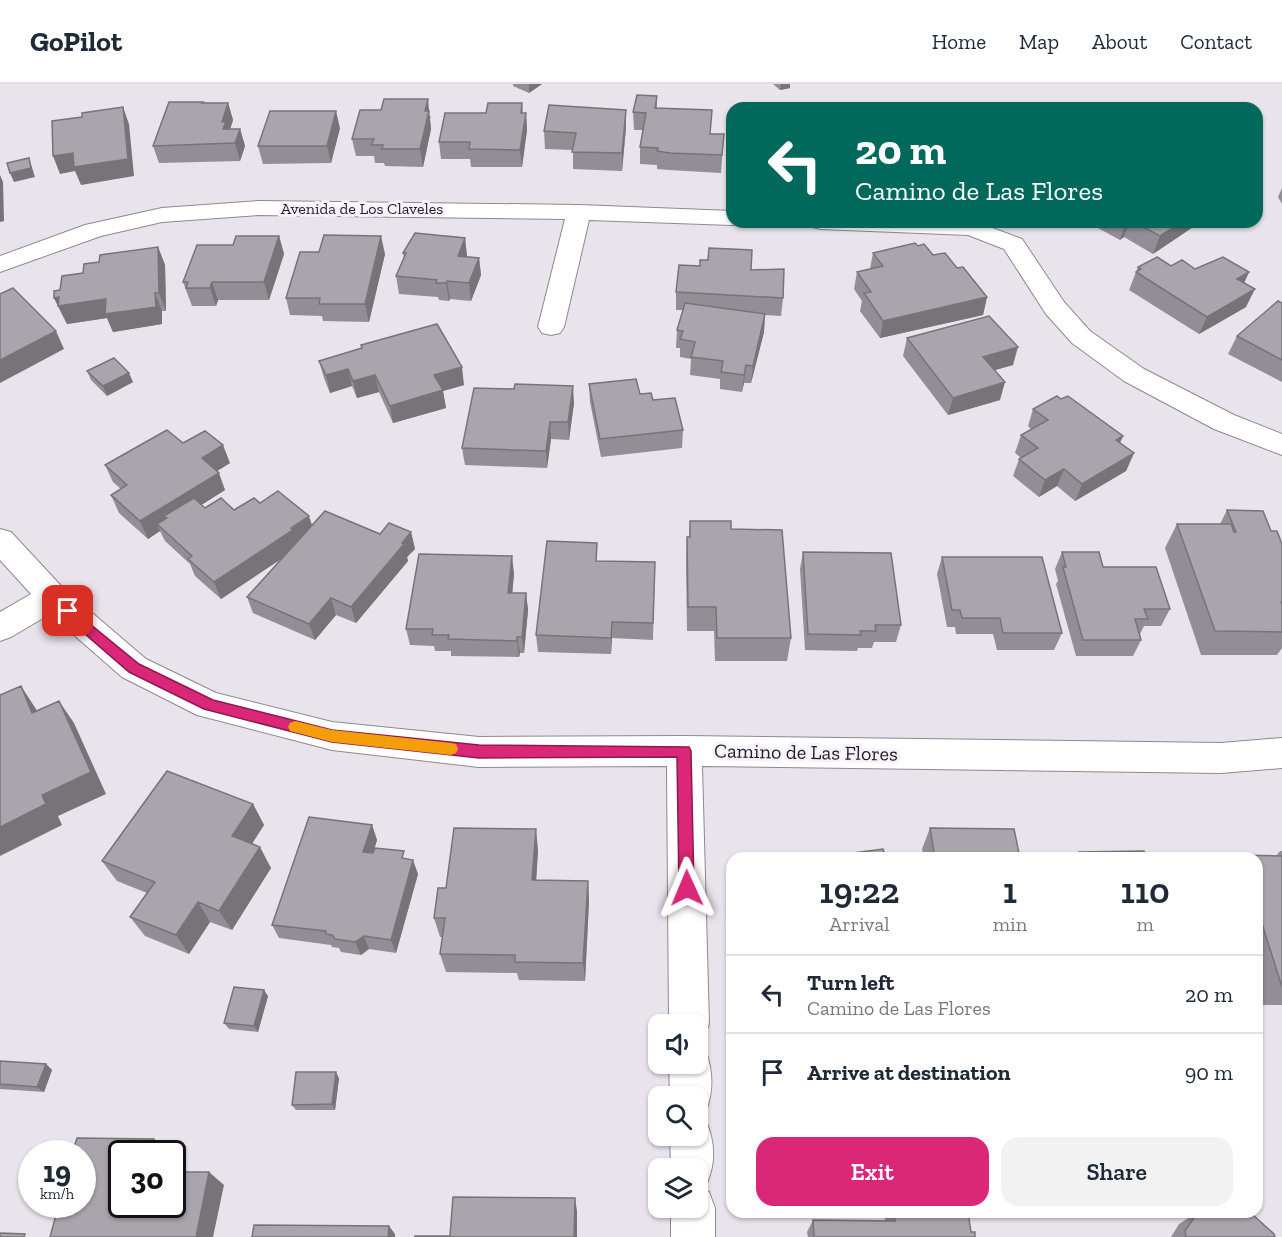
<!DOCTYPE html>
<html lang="en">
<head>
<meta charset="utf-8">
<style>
	body { margin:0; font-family:"Zilla Slab",serif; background:#f2f2f3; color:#1f2937; height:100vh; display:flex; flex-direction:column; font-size:22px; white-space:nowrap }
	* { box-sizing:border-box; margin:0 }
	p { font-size:20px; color:#747a83 }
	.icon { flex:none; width:33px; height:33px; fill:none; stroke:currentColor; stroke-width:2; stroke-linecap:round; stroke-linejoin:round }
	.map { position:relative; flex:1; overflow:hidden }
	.details { position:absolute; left:726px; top:768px; width:537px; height:366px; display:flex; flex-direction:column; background:#fff; border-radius:18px; box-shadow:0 2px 4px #0004 }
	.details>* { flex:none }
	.guide { position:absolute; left:726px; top:18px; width:537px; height:126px; border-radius:18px; box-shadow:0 2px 4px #0004; background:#00695c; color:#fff; overflow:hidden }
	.fabs { position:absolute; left:648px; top:930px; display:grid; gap:12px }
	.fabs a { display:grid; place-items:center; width:60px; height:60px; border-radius:12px; background:#fff; box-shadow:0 2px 4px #0004; font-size:30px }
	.speed { position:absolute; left:18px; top:1056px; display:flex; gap:12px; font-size:30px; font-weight:700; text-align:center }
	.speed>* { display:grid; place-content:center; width:78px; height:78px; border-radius:50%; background:#fff; box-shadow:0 2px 4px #0004; line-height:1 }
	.speed small { font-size:15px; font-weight:400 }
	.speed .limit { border:3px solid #111; border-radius:9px; background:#fff; color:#111 }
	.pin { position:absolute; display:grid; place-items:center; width:51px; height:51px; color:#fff; margin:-26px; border-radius:12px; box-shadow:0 3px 9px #0006 }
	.me { position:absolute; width:66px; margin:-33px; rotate:359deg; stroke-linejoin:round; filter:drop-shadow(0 0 4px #0008) }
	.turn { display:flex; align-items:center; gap:21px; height:126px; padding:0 30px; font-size:27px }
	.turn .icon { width:78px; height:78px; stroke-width:2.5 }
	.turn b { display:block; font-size:42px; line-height:51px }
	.eta { display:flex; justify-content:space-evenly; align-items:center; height:102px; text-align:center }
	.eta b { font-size:36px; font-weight:600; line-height:42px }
	.action { display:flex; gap:12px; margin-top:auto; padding:12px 30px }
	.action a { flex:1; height:69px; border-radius:18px; background:#db2777; color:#fff; font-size:24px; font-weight:600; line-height:69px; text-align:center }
	.action a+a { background:#f2f2f3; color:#1f2937 }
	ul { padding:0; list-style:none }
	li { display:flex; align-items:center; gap:18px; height:78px; padding:0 30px; border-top:2px solid #e0e1e3 }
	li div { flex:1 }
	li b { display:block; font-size:22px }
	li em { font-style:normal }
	header { display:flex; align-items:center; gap:36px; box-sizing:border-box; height:84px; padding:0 30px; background:#fff; border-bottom:2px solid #e0e1e3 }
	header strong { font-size:28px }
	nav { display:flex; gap:33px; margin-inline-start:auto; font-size:21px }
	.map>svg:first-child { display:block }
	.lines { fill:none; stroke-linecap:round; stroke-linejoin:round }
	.minor-casing { stroke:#8e8890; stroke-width:2 }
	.minor { fill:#fff; fill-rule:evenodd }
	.wall { fill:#928e95 }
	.shaded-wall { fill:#777479 }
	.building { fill:#aaa5ad; stroke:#777479; stroke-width:1.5 }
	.route { fill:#db2777; stroke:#8e194d; stroke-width:1.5 }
	.slow { fill:#f59e0b }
	.labels { text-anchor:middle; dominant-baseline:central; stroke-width:6; stroke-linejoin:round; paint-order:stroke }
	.far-street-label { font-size:16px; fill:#211f22; stroke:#f6f1fa }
	.street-label { font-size:20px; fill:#211f22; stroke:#f6f1fa }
</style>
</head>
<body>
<header>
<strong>GoPilot</strong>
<nav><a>Home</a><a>Map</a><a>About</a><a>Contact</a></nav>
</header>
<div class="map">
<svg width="1282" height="1153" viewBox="0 0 1282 1153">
	<rect width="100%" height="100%" fill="#e9e3ec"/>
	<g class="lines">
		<defs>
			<path id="minor" d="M259,117L579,121L732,127V138H741L732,141L589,136L564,243L560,249L551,251L542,249L538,243L565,135L259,131L162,138L101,152L0,188V172L85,141L162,124Z
				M809,138H976L1022,155L1064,218L1090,247L1144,285L1234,331L1282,350V371L1214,345L1124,297L1072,259L1046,230L1004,165L968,151L821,145L812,143Z
				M0,445L11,448L63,504L146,575L216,609L332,638L479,653L684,652L1221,659L1282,654V684L1221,689L702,682L709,940L703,954L698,956V940H669L667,682L479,683L332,666L197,631L122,593L50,530L11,553L0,557V528L31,510L0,476Z
				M698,963L705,965C713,986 714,1006 706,1027L698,1030V1012H670L669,980H698Z
				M698,1033L706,1037C715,1058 716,1078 707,1099L698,1103V1084H671L670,1052H698Z
				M698,1104L709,1108L715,1124V1153H671V1124H698Z"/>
		</defs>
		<use href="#minor" class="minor-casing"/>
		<use href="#minor" class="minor"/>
	</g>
	<path class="wall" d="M513,0H542L529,9L513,2Z
		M773,0H790V4L780,6Z
		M657,12V24L711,50H724L721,89L669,86L657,85V81L640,80V63L643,46H634L633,28Z
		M203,18L204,19H228L233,36L230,45H240L245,62L240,77L159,79L153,62Z
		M522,19L523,29H526L527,46L522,83H471L470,75H441L439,58L486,29Z
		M626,26V43L622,87L573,85V66L545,65L544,47Z
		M431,32L430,35L431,45L423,83L385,82L384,79H375L374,72H356L352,55Z
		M340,44L331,79L263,80L258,62Z
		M1282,104V120L1278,113Z
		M1087,138H1198L1196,141L1153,170L1124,153L1120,156Z
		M279,152L284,170L269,216H218L216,222H192L183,198L233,161Z
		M465,154L467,173L479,174L481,191L471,217L450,215L449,217L439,216L438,213L399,210L396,192L404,174L403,169Z
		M158,163L165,181L166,227H162V240L113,248L107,234L67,240L54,214L60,206L99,178Z
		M873,169L933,171L957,184L987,213L983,231L880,254L860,227L862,217L854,205L857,188L870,185Z
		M385,170L369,238L323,237L322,232L290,231L286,214Z
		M1171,182L1195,185L1249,188L1244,199L1246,223L1199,250L1129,206L1138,183Z
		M751,186L783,214L781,232L765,231L764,248L751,299H744L742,308L720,305V295L690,291L691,275L680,273V264H676L677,246L683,226H676V208Z
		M1282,219V298L1228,270L1237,252Z
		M907,254L1013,281L994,286L1000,316L948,331L903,272Z
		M361,261L464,301L443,307L446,324L393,339L379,308L357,314L352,302L330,309L324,294L319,277L362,264Z
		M87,287L133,298L107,312L91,296Z
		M589,300L640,310L653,316L683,346L682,364L601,373L590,318Z
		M574,319L569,356L551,355L547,384L465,381L462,364Z
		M1033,325L1123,352L1120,359L1134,369L1126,387L1075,417L1057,402L1039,413L1013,392L1019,375L1021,374L1015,369L1021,351L1031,345L1028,342Z
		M183,359L230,379L217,387L225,406L201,421L205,424L234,426L260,419L312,442L380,450L411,448L415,465L407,473L408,477L356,539L336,531L315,556L253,529L247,513L281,475L221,515L195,492L190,480L165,457L160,447L148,455L119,429L111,411L121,405L113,398L105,381Z
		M1227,426L1271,447L1282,460V564L1277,571H1201L1165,464L1177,440H1220Z
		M690,437L731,445L791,554L787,577H715L714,547H687L686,477L687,453H689Z
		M803,468L901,541L896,558H874L872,564H858L857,567L805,566L800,485Z
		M1062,468L1103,483L1170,525L1161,542H1144L1140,550L1141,556L1133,572H1076L1056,500L1058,497L1055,485Z
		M942,473L1062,549L1054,566H997L993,550H956L955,543H947L937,490Z
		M598,477L655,478L653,556L612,554L611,570L538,568L536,551Z
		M514,489L512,509H526L528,526L524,569H520L519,573L451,572V567H435L434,562L410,561L406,545Z
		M253,720L264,741L252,760L271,784L232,846L210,838L189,870L145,852L130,833L147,809L117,797L102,777Z
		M372,741L377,756L373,769L407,775L418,790L396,869L369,865L361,871L341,868L339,864L332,863L331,861L279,854L272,841Z
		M930,744L1020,774H924L922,765Z
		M538,766L536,796L588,797L589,817L585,897L519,896L517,889L446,888L440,870L443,853H440L434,834L446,804Z
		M1280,767H1282V921H1263L1257,902V774H1238L1240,771L1276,772Z
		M1079,768L1146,774H1076Z
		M268,912L258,948L229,945L224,939Z
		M0,977L46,980L52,986L44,1008L0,1005Z
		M339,994L335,1026H296L292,1021Z
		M884,1128H968L971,1148L975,1153H808L807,1148L813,1136L885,1137Z
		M1198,1128L1275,1153H1171L1179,1140Z"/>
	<path class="shaded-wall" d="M529,0H542L529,9Z
		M781,0H790V4L780,6Z
		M428,15L431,45L423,83L420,65L425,27Z
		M228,19L233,36L229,49L223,45L222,38Z
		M123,23L129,40L134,92L81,101L75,87L60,90L53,72Z
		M626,26V43L622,87V69Z
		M336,27L340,44L331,79L327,62Z
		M526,29L527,46L522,83L520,66Z
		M240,45L245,62L240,77L235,59Z
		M29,74L35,93L14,98L10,89Z
		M0,91L3,98L4,137L0,138Z
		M1126,138H1129L1124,153L1120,156Z
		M1182,138H1198L1196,141L1153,170L1160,152Z
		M279,152L284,170L269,216L264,198Z
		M381,152L385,170L369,238L365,220Z
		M465,154L467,172L461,190L458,172Z
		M158,163L165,181L166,227L159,209Z
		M479,174L481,191L471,217L469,199Z
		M1249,188L1241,206L1237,195Z
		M447,197L450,215L449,217L446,199Z
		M212,198L218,216L216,222L210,204Z
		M1255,205L1246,223L1199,250L1207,233Z
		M155,209L162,227V240L113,248L107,234L67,240L54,214L59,213L106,215Z
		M987,213L983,231L880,254L883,237Z
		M765,230L764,248L751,299L753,282Z
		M56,247L64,265L0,299V276Z
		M1018,263L1013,281L978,291L983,273Z
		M746,281L744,299L742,308L744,291Z
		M462,283L464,301L443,307L446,324L393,339L390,322L434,291Z
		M348,285L352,302L330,309L326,291Z
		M129,289L133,298L107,312L103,302Z
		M375,291L379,308L357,314L353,297Z
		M1005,298L1000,316L948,331L953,314Z
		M573,302L574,319L569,356L568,338Z
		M550,338L551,355L547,384L546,367Z
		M1123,352L1115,369L1116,356Z
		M223,361L230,379L209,392L202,374Z
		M1134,369L1126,387L1075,417L1082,400Z
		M1064,385L1057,402L1039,413L1045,396Z
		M219,389L225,406L170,441L167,434L164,432L169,442L157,440L160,447L148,455L140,437Z
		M309,432L315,450L299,463L221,515L214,498Z
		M411,448L415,465L407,473L408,477L356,539L351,523Z
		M512,472L514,489L511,525L508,509Z
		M526,509L528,526L524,569L522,553Z
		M331,514L336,531L315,556L309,540Z
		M612,538V554L611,570V554Z
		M517,553L520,569L519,573L517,557Z
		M21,602L36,625L48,652L32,629Z
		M59,617L74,639L106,710L58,732L62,741L0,772V743L42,711Z
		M253,720L264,741L243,773L232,752Z
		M372,741L377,756L369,782L363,768Z
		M536,745L538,766L535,816L532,796Z
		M260,763L271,784L232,846L219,827Z
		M413,776L418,790L396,869L391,856Z
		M588,797L589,817L585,897L583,879Z
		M198,818L210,838L189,870L176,851Z
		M364,852L369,865L361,871L355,858Z
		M264,906L268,912L258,948L254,942Z
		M46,980L52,986L44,1008L37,1003Z
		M336,988L339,994L335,1026L332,1020Z
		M154,1055L170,1069V1070H151Z
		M209,1088L224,1101L213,1153H196Z
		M575,1114L577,1127V1153H574Z
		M389,1142L395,1150V1153H388Z"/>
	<path class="building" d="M637,11L657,12L655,24L712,26L710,50H724L722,71L670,69L657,67L658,64L640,63L646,29L633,28Z
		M384,15H428L425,27H429L420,65H382L383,61H371L374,55H352L360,26H381Z
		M169,18H203L202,19H228L222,38L226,37L223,45H240L235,59L153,62Z
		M488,19H522L521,29H526L520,66L469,65L470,58H439L445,29H486Z
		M549,21L626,26L622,69L572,68L576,49L544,47Z
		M1061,21L1074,24H1059Z
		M123,23L128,75L74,83L73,69L53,72L52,37L82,33V29Z
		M270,27H336L327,62H258Z
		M29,74L31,84L10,89L7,79Z
		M1134,138H1182L1160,152Z
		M415,149L465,154L458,172L479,174L469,199L447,197L446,199H436L437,196L396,192L406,169H403Z
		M324,151L381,152L365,220H319L320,214H286L300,168H319Z
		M236,152H279L264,198H212L210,204H186L188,198H183L197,161H233Z
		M915,159L918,162L924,160L933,171L945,169L957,184L963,183L987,213L883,237L864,209L871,208L857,188L883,182L873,169Z
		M158,163L159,209H155L156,223L105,230L106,215L58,222L59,213L54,214V207L60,206L62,192L83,189L84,180L99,178L100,171Z
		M709,164L752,166L751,186L784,185L783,214L676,208L679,181L700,182V176H708Z
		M1157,173L1171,182L1182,176L1195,185L1223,173L1249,188L1237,195L1255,205L1207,233L1136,188L1141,185L1138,183Z
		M13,204L56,247L0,276V210Z
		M1278,217L1282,219V276L1237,252Z
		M685,219L765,230L753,282L746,281L744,291L721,288L723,277L691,273L695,258L680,255L683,247L677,246Z
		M989,232L1018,263L983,273L1005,298L953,314L907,254Z
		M437,240L462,283L434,291L443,306L390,322L375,291L353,297L348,285L326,291L319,277L362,264L361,261Z
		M114,274L129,289L103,302L87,287Z
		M636,295L640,310L651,309L653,316L675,314L683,346L600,355L589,300Z
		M515,300L573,302L568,338H550L546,367L462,364L474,304L514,305Z
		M1057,312L1061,315L1068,312L1123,352L1116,356L1134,369L1082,400L1064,385L1045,396L1019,375L1038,364L1021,351L1048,336L1033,325Z
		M167,346L183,359L205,347L223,361L202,374L219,389L140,437L111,411L127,401L105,381Z
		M278,407L309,432L291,444L293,446L214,498L188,475L192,472L157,440L167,434L164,432L194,414L205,424L221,414L234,426L254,414L260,419Z
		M1227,426L1263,427L1271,447H1277L1282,460V518H1281L1282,521V548L1215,547L1177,440H1231L1234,448H1236Z
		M325,427L380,450L389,439L411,448L402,459L404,460L351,523L331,514L309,540L247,513Z
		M690,437H731V445L782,446L791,554H717L716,523H688L687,453H690Z
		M547,457L597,459L596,477L655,478L653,539L612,538L611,554L536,551Z
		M803,468L891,469L901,541H875L876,547H860L861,551L808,550Z
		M1062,468H1099L1103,483H1156L1170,525H1144L1148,535H1135L1141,556H1083L1063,483H1066Z
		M419,470L512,472L508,509H526L522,553H517V557L448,555L449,551H432L433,545H406Z
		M942,473H1042L1062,549H1003L1000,534H962L960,526H952Z
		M21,602L32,629L59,617L91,688L42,711L46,720L0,743V611Z
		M167,687L253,720L232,752L260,763L219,827L198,818L176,851L130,833L155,798L102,777Z
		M309,733L372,741L363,768L373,769L375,764L404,767L402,774L413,776L391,856L364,852L355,858L335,855L332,851L326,850V847L272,841Z
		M454,744L536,745L532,796L588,797L583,879L515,878V871L440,870L445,834H434L438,804H446Z
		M930,744L1014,745L1020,774H935Z
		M883,765L886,774H822V773Z
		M1144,767L1146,774H1081L1079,768Z
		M1240,771L1282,772V903L1257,824V774H1241Z
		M234,903L264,906L254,942L224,939Z
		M0,977L46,980L37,1003L0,1000Z
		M296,988H336L332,1020L292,1021Z
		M77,1054L154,1055L151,1070H122V1120H172V1088H209L196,1153H50L59,1120H82V1070H72Z
		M453,1113L575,1114L574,1153H415V1152H450Z
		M894,1128H968L971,1148H975V1153H814L813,1136L895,1137Z
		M1198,1128L1252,1130L1274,1150L1275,1153H1186L1185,1147Z
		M254,1141L389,1142L388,1153H252Z
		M0,1149L25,1150L24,1153H0Z"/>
	<path class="route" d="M68,522L139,580L213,616L332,646L479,661L689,663L691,667L694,804L692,809L687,811L681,809L679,804L677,673L479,674L332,658L204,625L129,588L63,531L61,527L63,524Z"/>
	<path class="slow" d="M295,637L332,646L451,659L456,660L458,665L456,669L451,671L332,658L290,647L288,643L290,639Z"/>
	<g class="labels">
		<g class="far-street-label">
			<text x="362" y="124">Avenida de Los Claveles</text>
		</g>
		<g class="street-label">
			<text transform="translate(806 668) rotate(1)">Camino de Las Flores</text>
		</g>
	</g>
</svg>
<div class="fabs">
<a><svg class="icon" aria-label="sound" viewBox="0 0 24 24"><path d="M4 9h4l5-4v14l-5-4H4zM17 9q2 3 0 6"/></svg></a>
<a><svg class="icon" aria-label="search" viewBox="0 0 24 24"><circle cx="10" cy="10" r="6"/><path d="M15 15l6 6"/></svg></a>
<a><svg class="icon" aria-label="layers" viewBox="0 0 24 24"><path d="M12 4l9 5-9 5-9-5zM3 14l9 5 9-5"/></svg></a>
</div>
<div class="speed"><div>19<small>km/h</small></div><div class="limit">30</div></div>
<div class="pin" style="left:68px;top:527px;background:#d93025"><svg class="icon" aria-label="arrive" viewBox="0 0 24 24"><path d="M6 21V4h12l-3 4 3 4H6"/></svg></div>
<svg class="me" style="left:687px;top:804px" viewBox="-20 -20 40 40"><path d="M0-17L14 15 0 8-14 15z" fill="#db2777" stroke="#fff" stroke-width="4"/></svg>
<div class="guide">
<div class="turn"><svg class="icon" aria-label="left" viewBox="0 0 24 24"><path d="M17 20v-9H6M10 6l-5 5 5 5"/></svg><div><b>20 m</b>Camino de Las Flores</div></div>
</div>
<section class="details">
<div class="eta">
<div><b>19:22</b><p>Arrival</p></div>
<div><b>1</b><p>min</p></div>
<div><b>110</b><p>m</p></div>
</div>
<ul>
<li><svg class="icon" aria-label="left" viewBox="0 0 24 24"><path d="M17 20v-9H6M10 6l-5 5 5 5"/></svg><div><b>Turn left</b><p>Camino de Las Flores</p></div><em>20 m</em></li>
<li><svg class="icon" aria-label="arrive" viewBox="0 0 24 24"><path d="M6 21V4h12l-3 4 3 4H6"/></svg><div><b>Arrive at destination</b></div><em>90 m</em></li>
</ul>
<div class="action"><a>Exit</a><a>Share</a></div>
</section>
</div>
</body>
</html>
